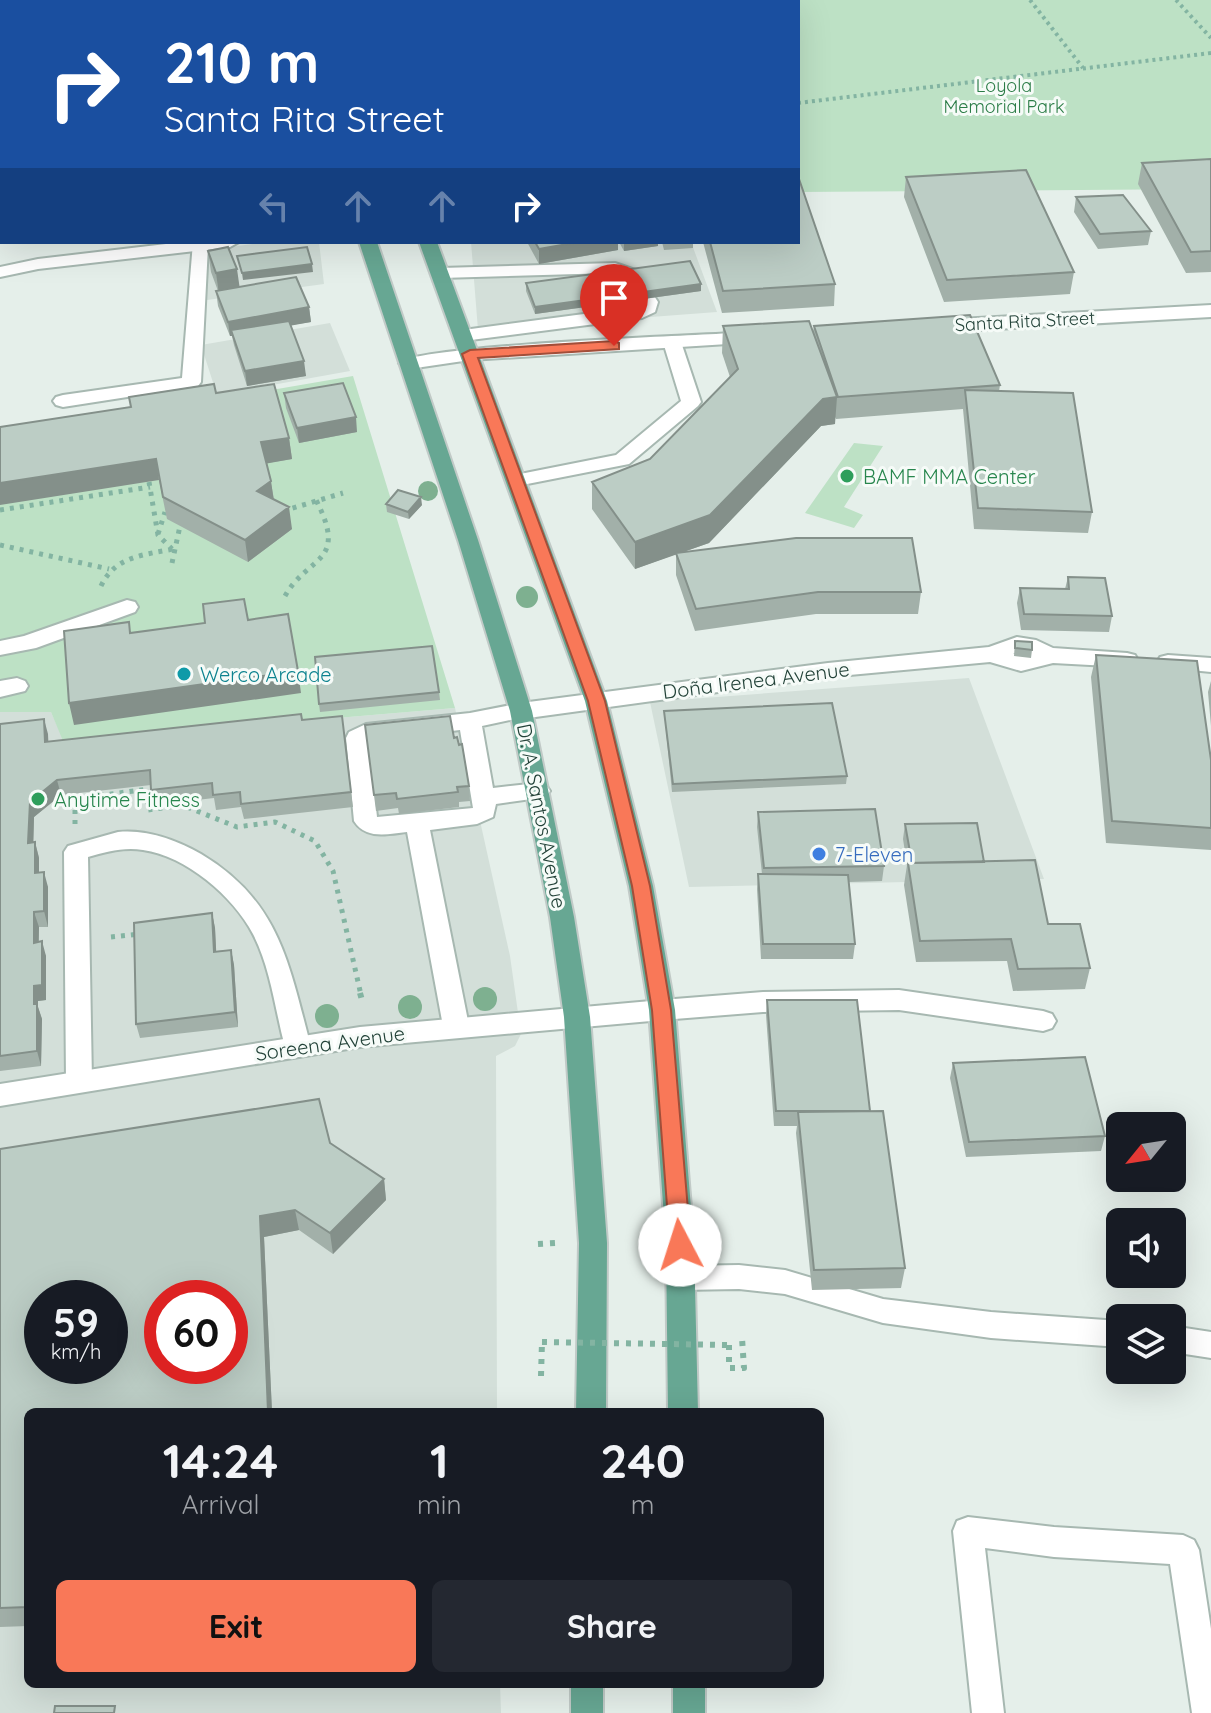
<!DOCTYPE html>
<html lang="en">
<head>
<meta charset="utf-8">
<style>
	body { margin:0; font-family:Quicksand,sans-serif; background:#242831; color:#f1f3f6; height:100vh; display:flex; flex-direction:column; font-size:30px; white-space:nowrap }
	* { box-sizing:border-box; margin:0 }
	p { font-size:26px; color:#9ea1a6 }
	.icon { flex:none; width:44px; height:44px; fill:none; stroke:currentColor; stroke-width:2; stroke-linecap:round; stroke-linejoin:round }
	.map { position:relative; flex:1; overflow:hidden }
	.side { position:absolute; left:24px; top:1408px; width:800px; height:280px; display:flex; flex-direction:column; background:#171b24; border-radius:12px; box-shadow:0 8px 32px #0002 }
	.side>* { flex:none }
	.guide { position:absolute; left:0px; top:0px; width:800px; height:244px; box-shadow:0 8px 32px #0002; background:#1a4fa0; color:#fff; overflow:hidden }
	.needle { width:52px; rotate:240deg }
	.fabs { position:absolute; left:1106px; top:1112px; display:grid; gap:16px }
	.fabs a { display:grid; place-items:center; width:80px; height:80px; border-radius:12px; background:#171b24; box-shadow:0 8px 32px #0002; font-size:40px }
	.speed { position:absolute; left:24px; top:1280px; display:flex; gap:16px; font-size:40px; font-weight:700; text-align:center }
	.speed>* { display:grid; place-content:center; width:104px; height:104px; border-radius:50%; background:#171b24; box-shadow:0 8px 32px #0002; line-height:1 }
	.speed small { font-size:20px; font-weight:400 }
	.speed .limit { border:12px solid #d22; background:#fff; color:#111 }
	.pin { position:absolute; display:grid; place-items:center; width:68px; height:68px; color:#fff; margin:-82px -34px; border-radius:50% 50% 50% 0; rotate:-45deg; box-shadow:0 0 8px #0007 }
	.pin .icon { rotate:45deg }
	.me { position:absolute; width:88px; margin:-44px; rotate:355deg; stroke-linejoin:round; filter:drop-shadow(0 0 6px #0008) }
	.turn { display:flex; align-items:center; gap:28px; height:168px; padding:0 32px; font-size:36px }
	.turn .icon { width:104px; height:104px; stroke-width:2.5 }
	.turn b { display:block; font-size:56px; line-height:68px }
	.lanes { display:flex; align-items:center; height:76px; padding:0 32px; background:#0003; justify-content:center; gap:40px; direction:ltr }
	.lanes .off { opacity:.35 }
	.eta { display:flex; justify-content:space-evenly; align-items:center; height:136px; text-align:center }
	.eta b { font-size:48px; font-weight:800; line-height:56px }
	.primary-button { display:flex; gap:16px; margin-top:auto; padding:16px 32px }
	.primary-button a { flex:1; height:92px; border-radius:12px; background:#f97858; color:#111; font-size:32px; font-weight:800; line-height:92px; text-align:center }
	.primary-button a+a { background:#242831; color:#f1f3f6 }
	.map>svg:first-child { display:block }
	.built { fill:#d3dfd9; fill-rule:evenodd }
	.green { fill:#bde1c5 }
	.lines { fill:none; stroke-linecap:round; stroke-linejoin:round }
	.lane-casing { stroke:#a7b8b1; stroke-width:4 }
	.street-casing { stroke:#a7b8b1; stroke-width:4 }
	.primary-casing { stroke:#c1cac7; stroke-width:4 }
	.path-far2 { stroke:#83b4a2; stroke-width:4; stroke-dasharray:3 4; stroke-linecap:butt }
	.path-far1 { stroke:#83b4a2; stroke-width:5; stroke-dasharray:4 6; stroke-linecap:butt }
	.path { stroke:#83b4a2; stroke-width:6; stroke-dasharray:5 7; stroke-linecap:butt }
	.lane { fill:#fff; fill-rule:evenodd }
	.street { fill:#fff; fill-rule:evenodd }
	.primary { fill:#67a793; fill-rule:evenodd }
	.path-bridge { stroke:#83b4a2; stroke-width:6; stroke-dasharray:5 7; stroke-linecap:butt }
	.tree { fill:#7eb090 }
	.wall { fill:#a2b0a9 }
	.shaded-wall { fill:#84908a }
	.building { fill:#bccdc5; stroke:#84908a; stroke-width:2; fill-rule:evenodd }
	.route { fill:#f97858; stroke:#a24e39; stroke-width:2 }
	.leisure-dot { fill:#2e9e5b; stroke:#f6fbf8; stroke-width:3 }
	.culture-dot { fill:#0f9aa8; stroke:#f6fbf8; stroke-width:3 }
	.shop-dot { fill:#3f7fe0; stroke:#f6fbf8; stroke-width:3 }
	.labels { text-anchor:middle; dominant-baseline:central; stroke-width:6; stroke-linejoin:round; paint-order:stroke }
	.far-park-label { font-size:18px; fill:#2a7c46; stroke:#f6fbf8 }
	.far-street-label { font-size:18px; fill:#224238; stroke:#f6fbf8 }
	.leisure-label { font-size:20px; fill:#27864d; stroke:#f6fbf8; text-anchor:start }
	.culture-label { font-size:20px; fill:#0d838f; stroke:#f6fbf8; text-anchor:start }
	.street-label { font-size:20px; fill:#224238; stroke:#f6fbf8 }
	.shop-label { font-size:20px; fill:#366cbe; stroke:#f6fbf8; text-anchor:start }
</style>
</head>
<body>
<div class="map">
<svg width="1211" height="1713" viewBox="0 0 1211 1713">
	<rect width="100%" height="100%" fill="#e5efea"/>
	<path class="built" d="M268,242H319L324,284L207,300L202,278L201,251Z
		M471,242H691L717,312L478,330Z
		M330,323L350,371L217,395L201,345Z
		M969,678L1044,879L689,887L650,702Z
		M455,708L510,956L521,1034L515,1046L496,1056L497,1412H28V1684H500L501,1713H0V712H51L64,741ZM42,1298H110V1366H42ZM162,1298H230V1366H162Z"/>
	<path class="green" d="M374,0H1211V189L798,192V2Z
		M353,376L455,708L63,741L51,712H0V447L220,399Z
		M854,443L883,446L844,507L863,515L854,528L805,513Z"/>
	<g class="lines">
		<defs>
			<path id="lane" d="M0,168H2L0,179Z
				M193,242H205L208,246L201,382L198,386L63,407L56,405L53,401L56,397L63,395L182,378Z
				M615,263L638,271L658,302L655,312L642,318L463,341L454,335L456,331L637,307L640,302L625,279L613,273L441,278L432,273L441,268Z
				M672,336L681,342L701,402L698,406L629,464L517,486L510,484L507,480L510,476L616,455L681,401L663,342Z
				M127,600L135,602L138,607L135,612L36,648L0,655V641L24,636Z
				M17,678L25,681L28,686L25,691L0,697V681Z
				M521,703L529,706L532,711L529,716L482,726L493,788L538,783L546,785L550,791L546,797L496,804L493,817L477,824L430,830L469,1026L465,1033L456,1036L447,1033L443,1026L407,832C388,834 366,840 354,821L346,738L349,732L366,724L470,713ZM460,730L473,808L377,817L369,741Z
				M118,832C146,829 177,840 201,854C280,901 289,965 311,1047L307,1054L298,1057L289,1054L285,1047C275,1010 271,969 253,934C233,896 186,856 143,850C123,847 106,852 88,857L92,1081L88,1088L79,1092L70,1088L66,1081L64,852L68,846Z
				M899,990L1043,1011L1052,1014L1056,1021L1052,1028L1043,1031L899,1010L763,1012L662,1020L653,1017L649,1010L653,1003L662,1000L763,992Z
				M739,1265L785,1270L883,1299L991,1312L1120,1321V1347L991,1338L883,1323L785,1294L739,1289L681,1290L671,1287L667,1278L671,1269L681,1266Z
				M1172,1326L1211,1332V1358L1172,1352Z
				M968,1517L1054,1527L1183,1535L1194,1540L1199,1550L1211,1629V1713H1192L1170,1564L1054,1557L985,1548L1004,1713H972L953,1531L957,1521Z"/>
			<path id="street" d="M183,242H239L230,247L38,269L0,277V267L38,259Z
				M1211,305V317L942,332L933,326L942,320Z
				M753,332L760,334L762,338L760,342L470,360L409,369L399,363C416,345 708,335 753,332Z
				M1017,637L1036,640L1053,648L1127,653L1135,655L1138,660L1135,665L1127,667L1053,663L1021,671L990,662L828,677L521,719L513,716L510,711L513,706L521,703L828,663L989,647ZM1019,651L1031,655L1013,654Z
				M1168,655L1211,658V672L1160,667L1157,662L1160,657Z
				M662,1000L671,1003L675,1010L671,1017L662,1020L360,1047L0,1106V1084L360,1027Z"/>
			<path id="primary" d="M278,0H294V2H278Z
				M325,0H341L342,2H326Z
				M359,242H377L478,540L532,711L574,917L590,1017L607,1243L606,1412H576L579,1243L564,1017L550,917L510,711L458,540Z
				M419,242H437L607,701L653,886L675,1010L694,1245L698,1412H668L666,1245L649,1010L629,886L585,701Z
				M571,1684H603V1713H571Z
				M673,1684H705V1713H673Z"/>
		</defs>
		<use href="#lane" class="lane-casing"/>
		<use href="#street" class="street-casing"/>
		<use href="#primary" class="primary-casing"/>
		<path class="path-far2" d="M1030,0L1083,68
			M1176,0L1211,38
			M541,2L558,0
			M798,103L1211,53"/>
		<path class="path-far1" d="M149,482L158,535L172,549
			M0,510L150,487
			M283,511L343,493
			M158,534L165,512
			M0,545L109,569
			M172,563L180,526
			M101,586C115,556 144,555 173,549
			M285,596C308,555 349,564 316,500
			M75,824V799L148,789V810L182,805L237,827L275,822L315,841L333,871L361,995
			M111,937L141,934"/>
		<path class="path" d="M360,993L363,1004
			M538,1244L556,1243
			M729,1345V1368H744L742,1338
			M541,1376L542,1342"/>
		<use href="#lane" class="lane"/>
		<use href="#street" class="street"/>
		<use href="#primary" class="primary"/>
		<path class="path-bridge" d="M542,1342L729,1345"/>
	</g>
	<g class="tree">
		<circle cx="428" cy="491" r="10"/>
		<circle cx="527" cy="597" r="11"/>
		<circle cx="485" cy="999" r="12"/>
		<circle cx="410" cy="1007" r="12"/>
		<circle cx="327" cy="1016" r="12"/>
	</g>
	<path class="wall" d="M153,0H222L225,2H155Z
		M1211,159V272L1186,273L1138,184L1142,163Z
		M906,177L1074,272L1070,294L944,302L904,197Z
		M1076,197L1151,231L1148,245L1098,249L1074,212Z
		M527,242H618V250L539,264Z
		M619,242H658V246L624,251Z
		M662,242H693V248L664,250Z
		M703,242H798L835,284L834,306L722,313Z
		M208,251L239,287L309,307L311,322L291,325L306,376L247,386L234,345L232,336H230L218,306L216,291H218L211,272Z
		M526,283L701,291L535,314L526,291Z
		M723,326L813,331L814,326L1000,385L999,391L1092,512L1088,533L974,529L963,409L836,419L835,417V424L821,426L709,543L683,552L921,592L918,614H816L695,631L676,575V554L635,569L592,509V482L650,459L730,377L722,353Z
		M216,393L289,438L292,459L267,463L274,499L292,529L248,562L167,519L159,480L131,407Z
		M284,393L357,432L299,443L286,408Z
		M386,504L422,505L409,519L387,512Z
		M1068,577L1112,616L1109,632L1021,630L1017,603L1020,588L1065,589Z
		M1015,641L1032,650L1031,658L1014,656Z
		M1096,655L1211,760V850L1106,843L1091,677Z
		M1211,681V726L1208,692Z
		M439,692L440,700L320,712L319,704Z
		M664,711L847,776L846,784L672,792Z
		M342,716L353,807L244,819L241,807L216,810L214,798L154,805L151,785L61,795L34,817L33,842H35L39,858V872L48,887V927H39V942L46,956V1000L38,1001V1007L42,1019L41,1066L0,1071V724L48,734V742Z
		M365,725L454,738L469,786L470,801L459,802V807L399,814L398,808L376,811Z
		M758,812L884,866L882,881L849,882L855,944L853,959H761L757,889L758,874H762L757,827Z
		M905,824L984,862L1048,924L1090,968L1085,989L1013,991L1007,961L916,962L904,885L907,865L903,839Z
		M212,913L215,928L216,951L231,950L234,965L238,1027L140,1038L136,1024Z
		M767,1000L870,1111L905,1268L901,1288L812,1290L796,1133L797,1126H774L766,1015Z
		M953,1063L1105,1136L1101,1151L966,1157L950,1078Z
		M330,1143L384,1179L386,1200L333,1254L299,1230L264,1237L272,1412H28V1626L0,1627V1149Z"/>
	<path class="shaded-wall" d="M503,0H521L505,2H503Z
		M2,129V151H0V130Z
		M579,242H618V250L539,264V249Z
		M636,242H658V246L624,251V244Z
		M312,264L313,272L243,280L242,273Z
		M237,269L240,290L219,294L216,273Z
		M701,284V291L535,314V307Z
		M309,307L311,322L233,336L231,330L232,336H230L228,322Z
		M304,361L306,376L247,386L245,371Z
		M837,397L835,424L821,426L709,543L635,569V542L823,399Z
		M356,417L357,432L299,443L297,428Z
		M289,438L292,459L264,464L261,442Z
		M156,459L159,480L0,505V483Z
		M271,481L274,502L257,491Z
		M421,497L422,505L409,519L408,512Z
		M289,507L292,529L248,562L245,540Z
		M298,671L301,693L74,725L69,703Z
		M44,719L48,734L49,757L45,742Z
		M57,780L61,795L34,817L33,858L28,843L30,802Z
		M35,842L39,858V888L35,873Z
		M44,872L48,887V927L44,911Z
		M34,912L39,927L38,958L34,943Z
		M212,913L215,928L217,967L214,952Z
		M42,941L46,956V1000L38,1001V1007L42,1019L41,1066L37,1051L34,986Z
		M231,950L234,965L238,1027L235,1012Z
		M384,1179L386,1200L333,1254L330,1233Z
		M295,1210L299,1230L264,1237L272,1412H268L260,1216Z"/>
	<path class="building" d="M171,0H222L225,2H174Z
		M0,70L2,73V129L0,130Z
		M1211,159V251L1191,252L1142,163Z
		M1026,170L1074,272L947,280L906,177Z
		M798,179H799L835,284L723,291L710,242H798Z
		M1123,195L1151,231L1100,234L1076,197Z
		M535,242H579L539,249Z
		M228,247L237,269L216,273L208,251Z
		M307,247L312,264L242,273L237,256Z
		M690,261L701,284L535,307L526,283Z
		M296,277L309,307L228,322L216,291Z
		M970,315L1000,385L838,397L814,326Z
		M289,321L304,361L245,371L231,330Z
		M809,321L837,397L823,399L710,515L635,542L592,482L650,459L738,369L723,326Z
		M343,383L356,417L297,428L284,393Z
		M214,384L216,393L274,384L289,438L261,442L271,481L257,491L289,507L245,540L163,497L156,459L0,483V427L131,407L129,397Z
		M965,390L1073,393L1092,512L978,508Z
		M398,490L421,497L408,512L386,504Z
		M796,538H912L921,592H818L696,609L676,553Z
		M1068,577L1105,578L1112,616L1024,614L1020,588L1069,589Z
		M244,599L248,620L288,614L298,671L69,703L64,631L129,622L130,633L205,623L203,604Z
		M1015,641L1032,642V650L1015,648Z
		M432,646L439,692L319,704L315,657Z
		M1096,655L1197,661L1211,760V828L1112,821Z
		M832,703L847,776L673,784L664,711Z
		M301,714L302,720L342,716L351,792L241,804L240,792L213,795L212,783L151,790L150,770L57,780L30,802L28,843L35,842V873L44,872V911L34,912V943L42,941V985L34,986V1004H37V1051L0,1056V724L44,719L45,742Z
		M450,716L454,738L457,737L459,745L462,744L469,786L457,787L458,792L397,799L396,793L374,795L365,725Z
		M875,809L884,866L764,868L758,812Z
		M977,823L984,862L912,863L905,824Z
		M1035,860L1048,924H1080L1090,968L1018,969L1011,939L920,941L908,863Z
		M758,874L848,875L855,944H763Z
		M212,913L214,952L231,950L235,1012L136,1024L134,923Z
		M767,1000H857L870,1111H776Z
		M1085,1057L1105,1136L969,1142L953,1063Z
		M319,1099L330,1143L384,1179L330,1233L295,1210L260,1216L268,1412H28V1607L0,1608V1149ZM42,1298H110V1366H42ZM162,1298H230V1366H162Z
		M883,1111L905,1268L814,1270L798,1112Z
		M55,1706H115L114,1713H54Z"/>
	<path class="route" d="M614,341L619,343V349L478,358L605,701L650,886L671,1010L691,1245L688,1251L680,1254L673,1251L670,1245L652,1010L632,886L588,701L462,354L470,350Z"/>
	<g class="leisure-dot">
		<circle cx="847" cy="476" r="8"/>
		<circle cx="38" cy="799" r="8"/>
	</g>
	<circle class="culture-dot" cx="184" cy="674" r="8"/>
	<circle class="shop-dot" cx="819" cy="854" r="8"/>
	<g class="labels">
		<g class="far-park-label">
			<text x="1004" y="85">Loyola<tspan x="1004" dy="21">Memorial Park</tspan></text>
		</g>
		<g class="far-street-label">
			<text transform="translate(1025 321) rotate(-3)">Santa Rita Street</text>
		</g>
		<g class="leisure-label">
			<text x="863" y="476">BAMF MMA Center</text>
			<text x="54" y="799">Anytime Fitness</text>
		</g>
		<g class="culture-label">
			<text x="200" y="674">Werco Arcade</text>
		</g>
		<g class="street-label">
			<text transform="translate(756 680) rotate(-7)">Doña Irenea Avenue</text>
			<text transform="translate(542 816) rotate(79)">Dr. A. Santos Avenue</text>
			<text transform="translate(330 1043) rotate(-8)">Soreena Avenue</text>
		</g>
		<g class="shop-label">
			<text x="835" y="854">7-Eleven</text>
		</g>
	</g>
</svg>
<div class="fabs">
<a><svg class="needle" viewBox="-14 -14 28 28"><path d="M0-13l5 13h-10z" fill="#e53935"/><path d="M0 13l5-13h-10z" fill="#9ea1a6"/></svg></a>
<a><svg class="icon" aria-label="sound" viewBox="0 0 24 24"><path d="M4 9h4l5-4v14l-5-4H4zM17 9q2 3 0 6"/></svg></a>
<a><svg class="icon" aria-label="layers" viewBox="0 0 24 24"><path d="M12 4l9 5-9 5-9-5zM3 14l9 5 9-5"/></svg></a>
</div>
<div class="speed"><div>59<small>km/h</small></div><div class="limit">60</div></div>
<div class="pin" style="left:614px;top:346px;background:#d93025"><svg class="icon" aria-label="arrive" viewBox="0 0 24 24"><path d="M6 21V4h12l-3 4 3 4H6"/></svg></div>
<svg class="me" style="left:680px;top:1245px" viewBox="-20 -20 40 40"><circle r="19" fill="#fff"/><path d="M0-13L10 11 0 6-10 11z" fill="#f97858"/></svg>
<div class="guide">
<div class="turn"><svg class="icon" aria-label="right" viewBox="0 0 24 24"><path d="M7 20v-9h11M14 6l5 5-5 5"/></svg><div><b>210 m</b>Santa Rita Street</div></div>
<div class="lanes"><svg class="icon off" aria-label="left" viewBox="0 0 24 24"><path d="M17 20v-9H6M10 6l-5 5 5 5"/></svg><svg class="icon off" aria-label="ahead" viewBox="0 0 24 24"><path d="M12 20V5M6 11l6-6 6 6"/></svg><svg class="icon off" aria-label="ahead" viewBox="0 0 24 24"><path d="M12 20V5M6 11l6-6 6 6"/></svg><svg class="icon" aria-label="right" viewBox="0 0 24 24"><path d="M7 20v-9h11M14 6l5 5-5 5"/></svg></div>
</div>
<section class="side">
<div class="eta">
<div><b>14:24</b><p>Arrival</p></div>
<div><b>1</b><p>min</p></div>
<div><b>240</b><p>m</p></div>
</div>
<div class="primary-button"><a>Exit</a><a>Share</a></div>
</section>
</div>
</body>
</html>
